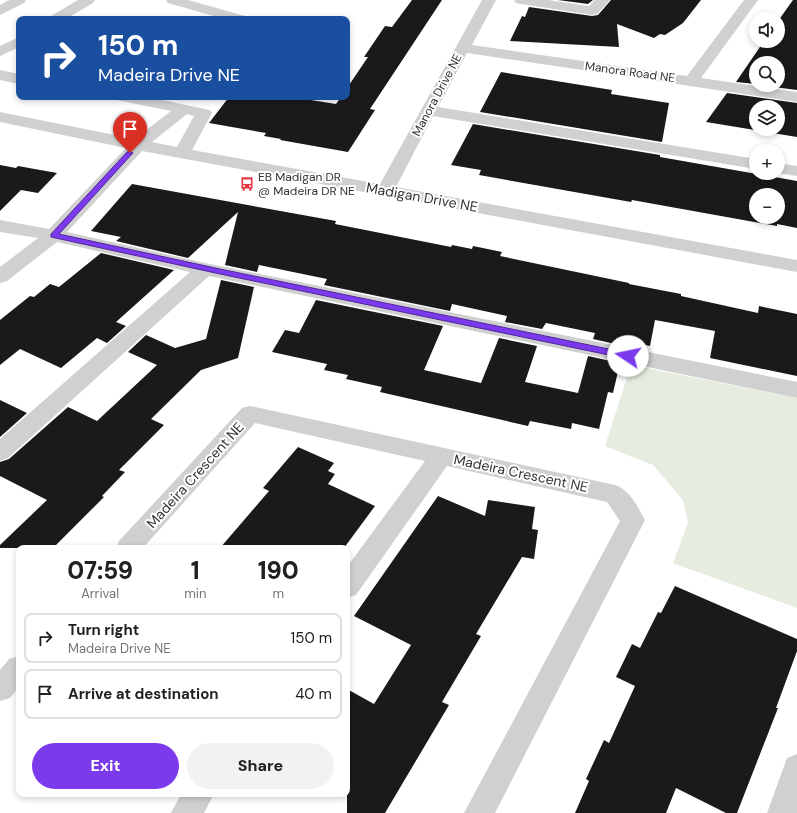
<!DOCTYPE html>
<html lang="en">
<head>
<meta charset="utf-8">
<style>
	body { margin:0; font-family:"DM Sans",sans-serif; background:#f2f2f2; color:#202124; height:100vh; display:flex; flex-direction:column; font-size:15px; white-space:nowrap }
	* { box-sizing:border-box; margin:0 }
	p { font-size:13px; color:#757577 }
	.icon { flex:none; width:22px; height:22px; fill:none; stroke:currentColor; stroke-width:2; stroke-linecap:round; stroke-linejoin:round }
	.map { position:relative; flex:1; overflow:hidden }
	.panel { position:absolute; left:16px; top:545px; width:334px; height:252px; display:flex; flex-direction:column; background:#fff; border-radius:8px; box-shadow:0 2px 6px #0003 }
	.panel>* { flex:none }
	.top-card { position:absolute; left:16px; top:16px; width:334px; height:84px; border-radius:8px; box-shadow:0 2px 6px #0003; background:#1a4fa0; color:#fff; overflow:hidden }
	.controls { position:absolute; left:749px; top:12px; display:grid; gap:8px }
	.controls a { display:grid; place-items:center; width:36px; height:36px; border-radius:50%; background:#fff; box-shadow:0 2px 6px #0003; font-size:20px }
	.pin { position:absolute; display:grid; place-items:center; width:34px; height:34px; color:#fff; margin:-41px -17px; border-radius:50% 50% 50% 0; rotate:-45deg; box-shadow:0 0 4px #0007 }
	.pin .icon { rotate:45deg }
	.me { position:absolute; width:44px; margin:-22px; rotate:281deg; stroke-linejoin:round; filter:drop-shadow(0 0 3px #0008) }
	.turn { display:flex; align-items:center; gap:14px; height:84px; padding:0 16px; font-size:18px }
	.turn .icon { width:52px; height:52px; stroke-width:2.5 }
	.turn b { display:block; font-size:28px; line-height:34px }
	.eta { display:flex; justify-content:space-evenly; align-items:center; height:68px; text-align:center }
	.eta b { font-size:24px; font-weight:800; line-height:28px }
	.cta { display:flex; gap:8px; margin-top:auto; padding:8px 16px }
	.cta a { flex:1; height:46px; border-radius:24px; background:#7c3aed; color:#fff; font-size:16px; font-weight:800; line-height:46px; text-align:center }
	.cta a+a { background:#f2f2f2; color:#202124 }
	ul { padding:0; list-style:none }
	li { display:flex; align-items:center; gap:12px; height:50px; margin:0 8px 6px; padding:0 8px; border:2px solid #e0e0e0; border-radius:8px }
	li div { flex:1 }
	li b { display:block; font-size:15px }
	li em { font-style:normal }
	.map>svg:first-child { display:block }
	.green { fill:#e6ecdf }
	.building { fill:#1a1a1a; fill-rule:evenodd }
	.lines { fill:none; stroke-linecap:round; stroke-linejoin:round }
	.minor { fill:#d0d0d0; fill-rule:evenodd }
	.route { fill:#7c3aed; stroke:#51269a }
	.labels { text-anchor:middle; dominant-baseline:central; stroke-width:4; stroke-linejoin:round; paint-order:stroke }
	.far-street-label { font-size:12px; fill:#333; stroke:#fff }
	.far-poi-label { font-size:12px; fill:#333; stroke:#fff; text-anchor:start }
	.street-label { font-size:14px; fill:#333; stroke:#fff }
</style>
</head>
<body>
<div class="map">
<svg width="797" height="813" viewBox="0 0 797 813">
	<rect width="100%" height="100%" fill="#fff"/>
	<path class="green" d="M631,365L797,398V608L673,563L688,523L683,500L653,465L605,446Z"/>
	<path class="building" d="M412,0H442L370,109L375,110L348,152L280,140L281,139L264,136L266,133L209,123L229,97H292L336,104L341,97H347V88L368,57H364L385,26L392,27Z
		M558,0H593L588,4Z
		M611,0H701L683,23L665,35L660,34L654,38L617,24L619,47L510,41L522,16L525,17L529,7L592,16L598,15Z
		M793,0H797V90L759,85H778V63H756V84L736,82L764,41H778V21Z
		M501,72L612,90L611,94L669,103L662,142L480,112Z
		M727,93L797,103V137L706,122ZM756,107H778V129H756Z
		M473,124L660,155V157L797,181V228L777,224V226L632,200L631,202L479,175L481,170L451,165ZM756,195H778V217H756Z
		M0,165L16,168L18,166L57,173L38,193L21,190L0,211Z
		M132,184L336,221L335,224L451,247L452,245L472,249L473,246L502,252L500,256L629,283V284L681,294V296L758,313L759,306L797,314V376L710,358L715,331L655,320L650,346L625,341L624,346L593,339L595,333L546,323L542,329L505,322L507,316L452,304L450,311L324,285L327,279L259,265L257,272L225,265L238,212L188,258L116,241L121,237L91,231Z
		M101,253L174,270L116,322L126,326L107,343L97,338L61,368L20,349L0,365V320L30,296L34,297L50,284L59,287Z
		M221,280L254,287L238,358L201,370L151,419L164,425L119,470L125,472L102,496L104,497L53,548H0V545L47,500L0,476V462L9,459L68,407L97,421L157,365L128,352L146,335L175,348L206,339Z
		M316,300L443,326L424,370L481,383L499,338L537,346L525,382L578,393L588,356L620,363L613,393L608,392L599,429L572,423L571,429L530,421L528,426L380,392L382,387L346,379L348,375L324,370L327,364L272,352L285,330L299,333Z
		M0,400L27,413L0,437Z
		M298,447L334,463L328,471L335,474L328,484L375,506L344,548H220L269,491L263,488Z
		M438,496L485,516L488,500L535,507L532,529L538,530L534,559L522,557L476,634L481,636L442,702L449,705L385,813H347V689L374,704L411,645L354,616Z
		M675,586L797,639V651L776,708H778L737,813H726L676,788L666,813H575L589,781L586,779L604,740L609,743L635,686L616,677L632,644L640,648L658,612L661,613Z"/>
	<g class="lines">
		<path class="minor" d="M9,0H26L24,3L0,15V5Z
			M78,0H95L93,3L66,19H49L51,16Z
			M166,0H188L245,16L247,19H224L168,3Z
			M482,0H496L472,45L687,76L744,0H758L701,78L797,92V102L467,53L438,107L756,159V169L433,116L396,187L797,260V272L142,151L67,232L205,263L797,382V398L209,276L8,458L0,461V439L190,272L57,242L7,281L0,283V267L38,238L0,232V220L49,229L126,148L0,122V112L135,139L171,111L117,100L115,97H147L210,110L212,113L192,150L380,184ZM187,114L194,116L177,147L152,142Z
			M514,0H548L589,6L595,0H610L597,14L592,15L521,4L516,3Z
			M19,37V47L0,56V46Z
			M0,70L19,74V84L0,80Z
			M778,163L797,166V176L777,173Z
			M250,406L615,485C629,489 638,507 645,520L495,813H464L620,521L607,502L447,466L356,595L347,598V567L425,461L255,423L143,548H116L119,541L242,408Z
			M19,656V687L10,698L0,701V670L9,659Z
			M797,754V813H767L787,758Z
			M181,794H214L204,813H171Z"/>
	</g>
	<path class="route" d="M130,151L133,153L132,154L59,234L220,269L628,353L633,356L628,359L220,274L51,237V234L127,152Z"/>
	<defs>
		<symbol id="bus-bare" viewBox="-9 -9 18 18"><path d="M-5-6H5V4H4V6H2V4H-2V6H-4V4H-5ZM-3.5-4V0h7V-4ZM-3.5 1.2v1.5H-2V1.2ZM2 1.2v1.5H3.5V1.2Z" fill="#e63946" stroke="#fff" stroke-width="2.5" paint-order="stroke"/></symbol>
	</defs>
	<g fill-rule="evenodd">
		<use href="#bus-bare" x="237" y="174" width="20" height="20"/>
	</g>
	<g class="labels">
		<g class="far-street-label">
			<text transform="translate(630 72) rotate(8)">Manora Road NE</text>
			<text transform="translate(437 95) rotate(-62)">Manora Drive NE</text>
		</g>
		<g class="far-poi-label">
			<text x="258" y="177">EB Madigan DR<tspan x="258" dy="14">@ Madeira DR NE</tspan></text>
		</g>
		<g class="street-label">
			<text transform="translate(422 197) rotate(10)">Madigan Drive NE</text>
			<text transform="translate(521 473) rotate(12)">Madeira Crescent NE</text>
			<text transform="translate(195 475) rotate(-48)">Madeira Crescent NE</text>
		</g>
	</g>
</svg>
<div class="controls">
<a><svg class="icon" aria-label="sound" viewBox="0 0 24 24"><path d="M4 9h4l5-4v14l-5-4H4zM17 9q2 3 0 6"/></svg></a>
<a><svg class="icon" aria-label="search" viewBox="0 0 24 24"><circle cx="10" cy="10" r="6"/><path d="M15 15l6 6"/></svg></a>
<a><svg class="icon" aria-label="layers" viewBox="0 0 24 24"><path d="M12 4l9 5-9 5-9-5zM3 14l9 5 9-5"/></svg></a>
<a>+</a>
<a>−</a>
</div>
<div class="pin" style="left:130px;top:153px;background:#d93025"><svg class="icon" aria-label="arrive" viewBox="0 0 24 24"><path d="M6 21V4h12l-3 4 3 4H6"/></svg></div>
<svg class="me" style="left:628px;top:356px" viewBox="-20 -20 40 40"><circle r="19" fill="#fff"/><path d="M0-13L10 11 0 6-10 11z" fill="#7c3aed"/></svg>
<div class="top-card">
<div class="turn"><svg class="icon" aria-label="right" viewBox="0 0 24 24"><path d="M7 20v-9h11M14 6l5 5-5 5"/></svg><div><b>150 m</b>Madeira Drive NE</div></div>
</div>
<section class="panel">
<div class="eta">
<div><b>07:59</b><p>Arrival</p></div>
<div><b>1</b><p>min</p></div>
<div><b>190</b><p>m</p></div>
</div>
<ul>
<li><svg class="icon" aria-label="right" viewBox="0 0 24 24"><path d="M7 20v-9h11M14 6l5 5-5 5"/></svg><div><b>Turn right</b><p>Madeira Drive NE</p></div><em>150 m</em></li>
<li><svg class="icon" aria-label="arrive" viewBox="0 0 24 24"><path d="M6 21V4h12l-3 4 3 4H6"/></svg><div><b>Arrive at destination</b></div><em>40 m</em></li>
</ul>
<div class="cta"><a>Exit</a><a>Share</a></div>
</section>
</div>
</body>
</html>
